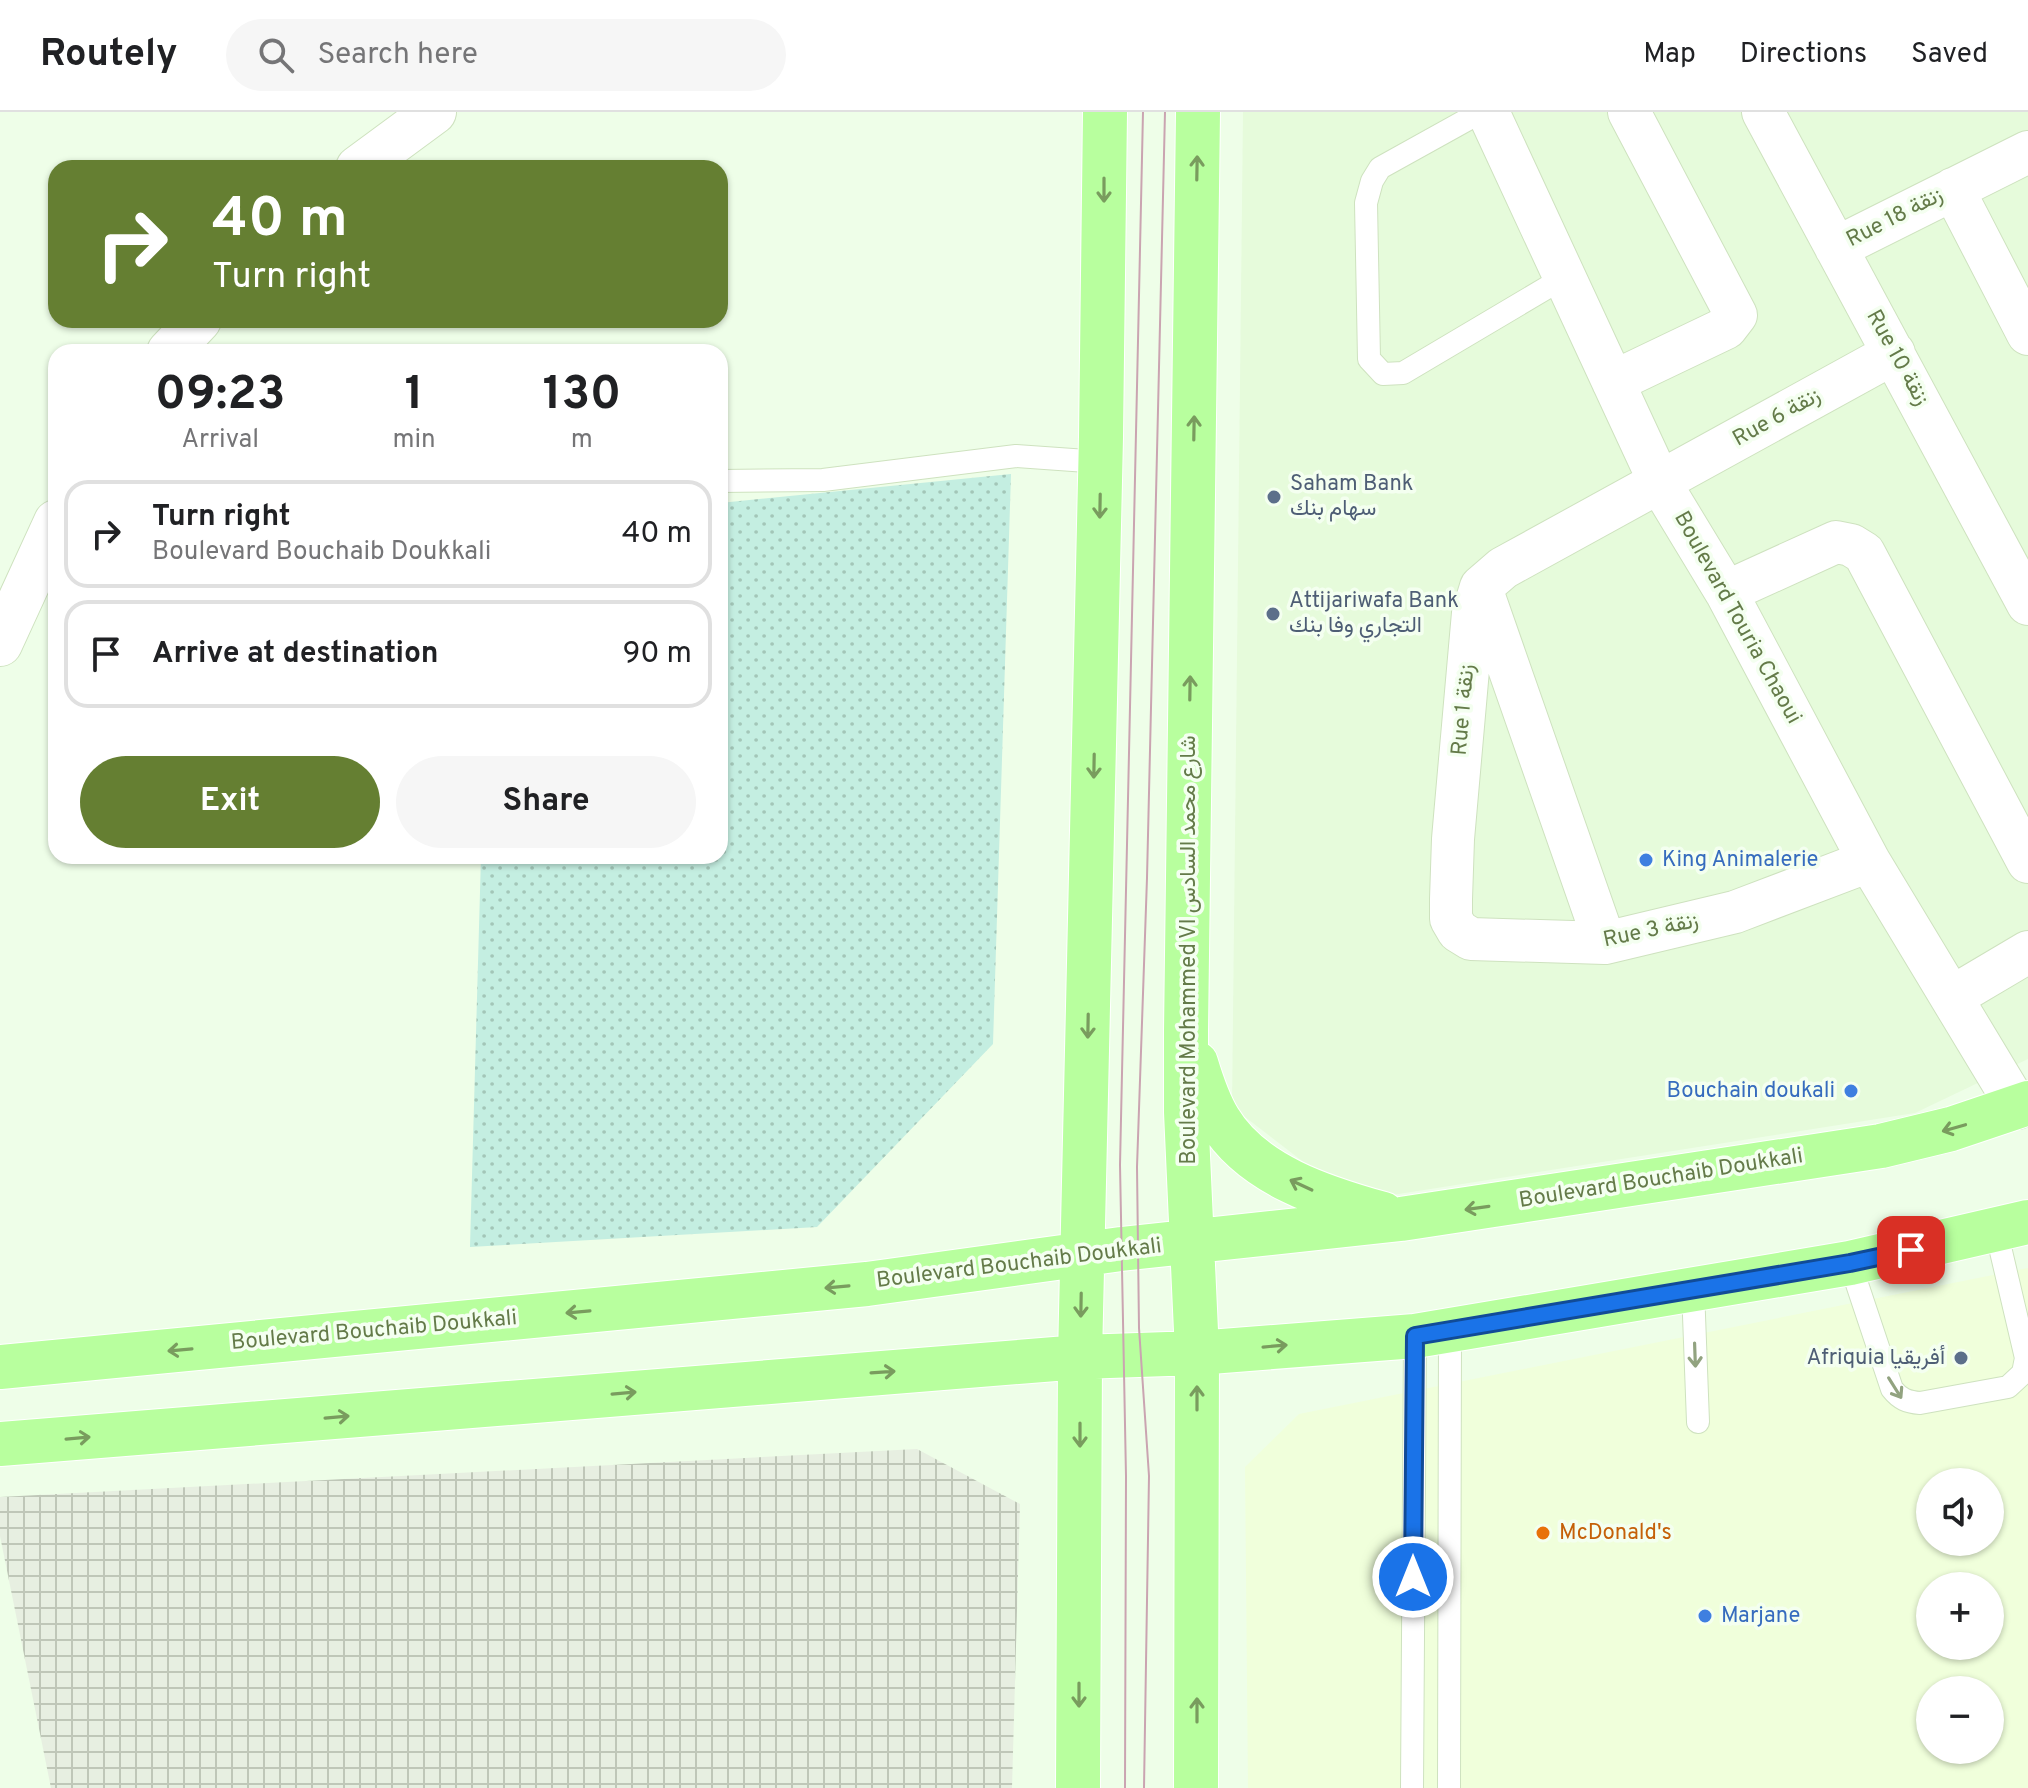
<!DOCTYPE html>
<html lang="en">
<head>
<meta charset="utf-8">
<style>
	body { margin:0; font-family:Overpass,Vazirmatn,sans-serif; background:#f6f6f6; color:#202124; height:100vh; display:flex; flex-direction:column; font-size:30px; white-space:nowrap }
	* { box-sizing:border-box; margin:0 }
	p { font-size:26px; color:#757577 }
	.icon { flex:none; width:44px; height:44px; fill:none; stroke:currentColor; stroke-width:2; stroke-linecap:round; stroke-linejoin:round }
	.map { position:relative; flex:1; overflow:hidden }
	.panel { position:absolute; left:48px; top:232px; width:680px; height:520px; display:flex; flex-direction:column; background:#fff; border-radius:24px; box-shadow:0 2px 6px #0004 }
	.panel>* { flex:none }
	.hud { position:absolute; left:48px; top:48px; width:680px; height:168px; border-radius:24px; box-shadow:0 2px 6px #0004; background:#657f32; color:#fff; overflow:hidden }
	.buttons { position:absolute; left:1916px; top:1356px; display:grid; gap:16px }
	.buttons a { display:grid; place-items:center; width:88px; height:88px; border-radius:50%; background:#fff; box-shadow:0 2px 6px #0004; font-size:40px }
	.pin { position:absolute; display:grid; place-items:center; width:68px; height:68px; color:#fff; margin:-34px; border-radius:16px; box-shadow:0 4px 12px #0006 }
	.me { position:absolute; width:88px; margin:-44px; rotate:0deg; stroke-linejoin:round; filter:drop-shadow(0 0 6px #0008) }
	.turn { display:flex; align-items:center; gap:28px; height:168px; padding:0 32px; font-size:36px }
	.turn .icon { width:104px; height:104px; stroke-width:2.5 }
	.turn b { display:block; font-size:56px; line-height:68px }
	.eta { display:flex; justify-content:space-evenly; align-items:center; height:136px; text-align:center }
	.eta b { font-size:48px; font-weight:700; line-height:56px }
	.primary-button { display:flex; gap:16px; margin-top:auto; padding:16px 32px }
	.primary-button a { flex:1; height:92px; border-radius:48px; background:#657f32; color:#fff; font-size:32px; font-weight:700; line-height:92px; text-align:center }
	.primary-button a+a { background:#f6f6f6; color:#202124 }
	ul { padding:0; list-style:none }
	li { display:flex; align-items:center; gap:24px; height:108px; margin:0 16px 12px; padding:0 16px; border:4px solid #e0e0e0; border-radius:24px }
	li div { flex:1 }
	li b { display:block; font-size:30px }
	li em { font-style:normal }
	header { display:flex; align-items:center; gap:48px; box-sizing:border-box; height:112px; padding:0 40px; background:#fff; border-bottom:2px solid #e0e0e0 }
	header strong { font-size:38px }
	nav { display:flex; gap:44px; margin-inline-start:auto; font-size:28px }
	.search { width:560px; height:72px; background:#f6f6f6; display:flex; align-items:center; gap:20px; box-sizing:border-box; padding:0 28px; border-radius:44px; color:#757577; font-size:30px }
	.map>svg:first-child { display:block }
	.residential { fill:#e6fbdb }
	.commercial { fill:#f0ffdb; fill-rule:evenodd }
	.industrial { fill:url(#industrial-grid) }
	.grass { fill:url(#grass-dots) }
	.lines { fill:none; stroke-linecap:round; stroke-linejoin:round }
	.service-casing { stroke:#cee2bf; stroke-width:24 }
	.minor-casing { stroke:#cee2bf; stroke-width:44 }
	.tertiary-casing { stroke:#cee2bf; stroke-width:46 }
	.primary-casing { stroke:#fff; stroke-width:46 }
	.service { stroke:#fff; stroke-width:22 }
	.minor { stroke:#fff; stroke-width:42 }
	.tertiary { stroke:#fff; stroke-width:44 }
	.primary { stroke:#b8ff9e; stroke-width:44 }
	.tram { stroke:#caa4b1; stroke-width:2 }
	.oneway { stroke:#799c5e }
	.oneway2 { stroke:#92a380 }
	.route-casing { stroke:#114b97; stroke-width:20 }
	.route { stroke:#1a73e8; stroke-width:14 }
	.service-dot { fill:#5c6f8a; stroke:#f4fff0; stroke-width:3 }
	.shop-dot { fill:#3f7fe0; stroke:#f4fff0; stroke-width:3 }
	.food-dot { fill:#e8710a; stroke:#f4fff0; stroke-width:3 }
	.labels { text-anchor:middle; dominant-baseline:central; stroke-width:7; stroke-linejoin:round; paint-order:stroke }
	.street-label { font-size:22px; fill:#647b49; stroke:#f4fff0 }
	.service-label { font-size:22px; fill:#4e5e75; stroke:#f4fff0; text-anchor:start }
	.shop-label { font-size:22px; fill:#366cbe; stroke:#f4fff0; text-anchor:start }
	.food-label { font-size:22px; fill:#c56008; stroke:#f4fff0; text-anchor:start }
</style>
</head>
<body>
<header>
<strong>Routely</strong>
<div class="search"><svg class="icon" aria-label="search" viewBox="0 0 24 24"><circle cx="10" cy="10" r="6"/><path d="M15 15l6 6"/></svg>Search here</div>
<nav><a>Map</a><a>Directions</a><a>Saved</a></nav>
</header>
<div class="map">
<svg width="2028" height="1676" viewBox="0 0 2028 1676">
	<defs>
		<pattern id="industrial-grid" width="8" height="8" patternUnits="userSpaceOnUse" patternTransform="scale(2)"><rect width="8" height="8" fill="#e7efe1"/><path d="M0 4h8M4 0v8" fill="none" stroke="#bfc7b8"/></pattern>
		<pattern id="grass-dots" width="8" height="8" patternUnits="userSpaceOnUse" patternTransform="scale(2)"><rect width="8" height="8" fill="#c4eee1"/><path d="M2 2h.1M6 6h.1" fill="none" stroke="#a3c6b8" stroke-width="1.8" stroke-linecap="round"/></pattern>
	</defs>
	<rect width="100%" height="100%" fill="#eefee8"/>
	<path class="residential" d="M1243,0H2028V947L1915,1001L1354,1089L1232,995Z"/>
	<path class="commercial" d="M2028,1156V1676H1248L1245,1355L1299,1302ZM1930,1370H1990V1430H1930ZM1930,1474H1990V1534H1930ZM1930,1578H1990V1638H1930Z"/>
	<path class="industrial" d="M917,1337L1020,1392L1012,1676H51L0,1424V1385Z"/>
	<path class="grass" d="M1011,362L993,932L817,1115L470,1135L481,744H720V391Z"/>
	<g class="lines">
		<defs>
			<path id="service" d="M1481,0L1380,56L1372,69L1366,91L1369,247L1383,262L1403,261L1565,165
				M720,369L823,368L1016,344L1101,350
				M1850,1151L1892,1277C1900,1287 1907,1290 1920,1291L2008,1275L2023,1261L2026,1246L1996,1118
				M1693,1177L1698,1310
				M1412,1676L1415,1224
				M1449,1676L1450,1219"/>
			<path id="minor" d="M1488,0L1660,371L1726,480L1869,749L2018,996
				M1763,0L2028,492
				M1953,77L2028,222
				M1836,136L2028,40
				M1613,270L1726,216L1736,203L1629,0
				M1481,476L1605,831
				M1726,480L1836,430L1851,433L1864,441L2028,750
				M1869,749L1735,800L1605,831L1471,827L1458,819L1451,807V787L1453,727L1473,501L1481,475L1503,456L1894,241
				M1952,885L2028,840"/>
			<path id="tertiary" d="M358,56L434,0
				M169,240L199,208
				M0,532L56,410"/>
			<path id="primary" d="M1196,951C1202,971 1208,990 1219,1008C1252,1063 1325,1086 1383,1102
				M0,1255L867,1172L1121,1137L1401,1107L1881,1034L1951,1017L2028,991
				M0,1332L1080,1245L1197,1241L1415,1224L1850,1151L2028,1110
				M1078,1676L1080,1245L1101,325L1105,0
				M1196,1676L1197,1241L1186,1000V919L1198,0"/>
		</defs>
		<use href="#service" class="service-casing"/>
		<use href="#minor" class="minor-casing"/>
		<use href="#tertiary" class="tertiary-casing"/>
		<use href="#primary" class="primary-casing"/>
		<use href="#service" class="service"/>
		<use href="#minor" class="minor"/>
		<use href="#tertiary" class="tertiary"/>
		<use href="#primary" class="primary"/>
		<path class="tram" d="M1125,1676L1126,1364L1120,1053L1143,0
			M1144,1676L1149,1364L1139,1216L1137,1055L1147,766L1165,0"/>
	</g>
	<defs><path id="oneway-shaft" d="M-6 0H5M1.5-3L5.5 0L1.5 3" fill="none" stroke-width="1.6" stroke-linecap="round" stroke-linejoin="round" transform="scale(2)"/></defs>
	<g class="oneway">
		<use href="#oneway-shaft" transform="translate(1197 56) rotate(-89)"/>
		<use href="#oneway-shaft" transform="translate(1104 78) rotate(90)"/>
		<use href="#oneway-shaft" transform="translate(1194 316) rotate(-89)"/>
		<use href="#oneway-shaft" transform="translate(1100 394) rotate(91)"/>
		<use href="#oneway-shaft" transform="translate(1190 576) rotate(-89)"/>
		<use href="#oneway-shaft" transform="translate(1094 654) rotate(91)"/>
		<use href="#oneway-shaft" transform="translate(1088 914) rotate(91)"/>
		<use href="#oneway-shaft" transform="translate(1954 1016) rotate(164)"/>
		<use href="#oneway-shaft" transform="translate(1301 1073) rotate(-155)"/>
		<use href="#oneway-shaft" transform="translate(1477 1096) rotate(172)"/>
		<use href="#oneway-shaft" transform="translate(837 1175) rotate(175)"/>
		<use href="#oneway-shaft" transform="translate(1081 1193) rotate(91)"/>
		<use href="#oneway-shaft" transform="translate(578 1200) rotate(175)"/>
		<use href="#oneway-shaft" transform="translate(1275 1234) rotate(-5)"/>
		<use href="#oneway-shaft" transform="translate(180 1238) rotate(175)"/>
		<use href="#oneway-shaft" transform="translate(883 1260) rotate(-4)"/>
		<use href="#oneway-shaft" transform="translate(624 1281) rotate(-5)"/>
		<use href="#oneway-shaft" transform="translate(1197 1286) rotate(-90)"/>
		<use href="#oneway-shaft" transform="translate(337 1305) rotate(-5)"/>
		<use href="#oneway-shaft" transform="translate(1080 1323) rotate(90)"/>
		<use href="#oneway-shaft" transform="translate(78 1326) rotate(-5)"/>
		<use href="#oneway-shaft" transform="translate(1079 1583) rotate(90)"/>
		<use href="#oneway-shaft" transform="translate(1197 1598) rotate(-90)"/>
	</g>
	<g class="oneway2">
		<use href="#oneway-shaft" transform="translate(1695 1243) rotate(88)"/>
		<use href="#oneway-shaft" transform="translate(1895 1276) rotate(58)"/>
	</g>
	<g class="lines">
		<defs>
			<path id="route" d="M1413,1465L1415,1224L1850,1151L1911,1138"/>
		</defs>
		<use href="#route" class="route-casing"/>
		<use href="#route" class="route"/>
	</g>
	<g class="service-dot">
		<circle cx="1274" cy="385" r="8"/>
		<circle cx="1273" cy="502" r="8"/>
		<circle cx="1961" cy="1246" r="8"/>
	</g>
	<g class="shop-dot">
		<circle cx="1646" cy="748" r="8"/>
		<circle cx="1851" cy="979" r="8"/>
		<circle cx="1705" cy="1504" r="8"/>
	</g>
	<circle class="food-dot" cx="1543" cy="1421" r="8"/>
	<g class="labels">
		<g class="street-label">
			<text transform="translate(1895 106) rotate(-27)">Rue 18 زنقة</text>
			<text transform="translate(1897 246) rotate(61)">Rue 10 زنقة</text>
			<text transform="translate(1777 306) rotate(-29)">Rue 6 زنقة</text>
			<text transform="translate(1737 506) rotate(61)">Boulevard Touria Chaoui</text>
			<text transform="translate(1464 598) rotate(-85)">Rue 1 زنقة</text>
			<text transform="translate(1651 819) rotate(-12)">Rue 3 زنقة</text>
			<text transform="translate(1189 838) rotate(-90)">Boulevard Mohammed VI شارع محمد السادس</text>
			<text transform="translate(1661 1067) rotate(-9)">Boulevard Bouchaib Doukkali</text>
			<text transform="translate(1019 1152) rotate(-7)">Boulevard Bouchaib Doukkali</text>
			<text transform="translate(374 1219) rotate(-5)">Boulevard Bouchaib Doukkali</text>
		</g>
		<g class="service-label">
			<text x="1290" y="372">Saham Bank<tspan x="1290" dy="25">سهام بنك</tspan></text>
			<text x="1289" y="489">Attijariwafa Bank<tspan x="1289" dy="25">التجاري وفا بنك</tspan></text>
			<text x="1945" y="1246" text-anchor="end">Afriquia أفريقيا</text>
		</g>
		<g class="shop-label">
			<text x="1662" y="748">King Animalerie</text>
			<text x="1835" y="979" text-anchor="end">Bouchain doukali</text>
			<text x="1721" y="1504">Marjane</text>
		</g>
		<g class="food-label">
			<text x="1559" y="1421">McDonald's</text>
		</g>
	</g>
</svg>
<div class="buttons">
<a><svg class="icon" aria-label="sound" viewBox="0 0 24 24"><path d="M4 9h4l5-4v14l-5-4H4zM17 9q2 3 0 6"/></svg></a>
<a>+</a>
<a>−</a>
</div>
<div class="pin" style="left:1911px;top:1138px;background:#d93025"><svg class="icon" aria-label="arrive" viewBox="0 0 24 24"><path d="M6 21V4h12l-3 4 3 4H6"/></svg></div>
<svg class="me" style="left:1413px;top:1465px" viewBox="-20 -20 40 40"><circle r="17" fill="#1a73e8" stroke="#fff" stroke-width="3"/><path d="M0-11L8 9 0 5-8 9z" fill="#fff"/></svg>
<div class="hud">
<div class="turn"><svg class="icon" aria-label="right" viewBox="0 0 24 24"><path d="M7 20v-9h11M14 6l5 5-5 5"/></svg><div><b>40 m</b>Turn right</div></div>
</div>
<section class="panel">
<div class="eta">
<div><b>09:23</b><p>Arrival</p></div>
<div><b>1</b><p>min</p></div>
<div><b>130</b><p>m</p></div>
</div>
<ul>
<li><svg class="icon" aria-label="right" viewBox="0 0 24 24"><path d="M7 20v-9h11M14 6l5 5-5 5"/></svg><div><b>Turn right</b><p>Boulevard Bouchaib Doukkali</p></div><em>40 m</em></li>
<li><svg class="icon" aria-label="arrive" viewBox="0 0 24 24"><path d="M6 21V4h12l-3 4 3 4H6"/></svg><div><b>Arrive at destination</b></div><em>90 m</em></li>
</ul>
<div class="primary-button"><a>Exit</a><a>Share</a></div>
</section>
</div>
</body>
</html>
